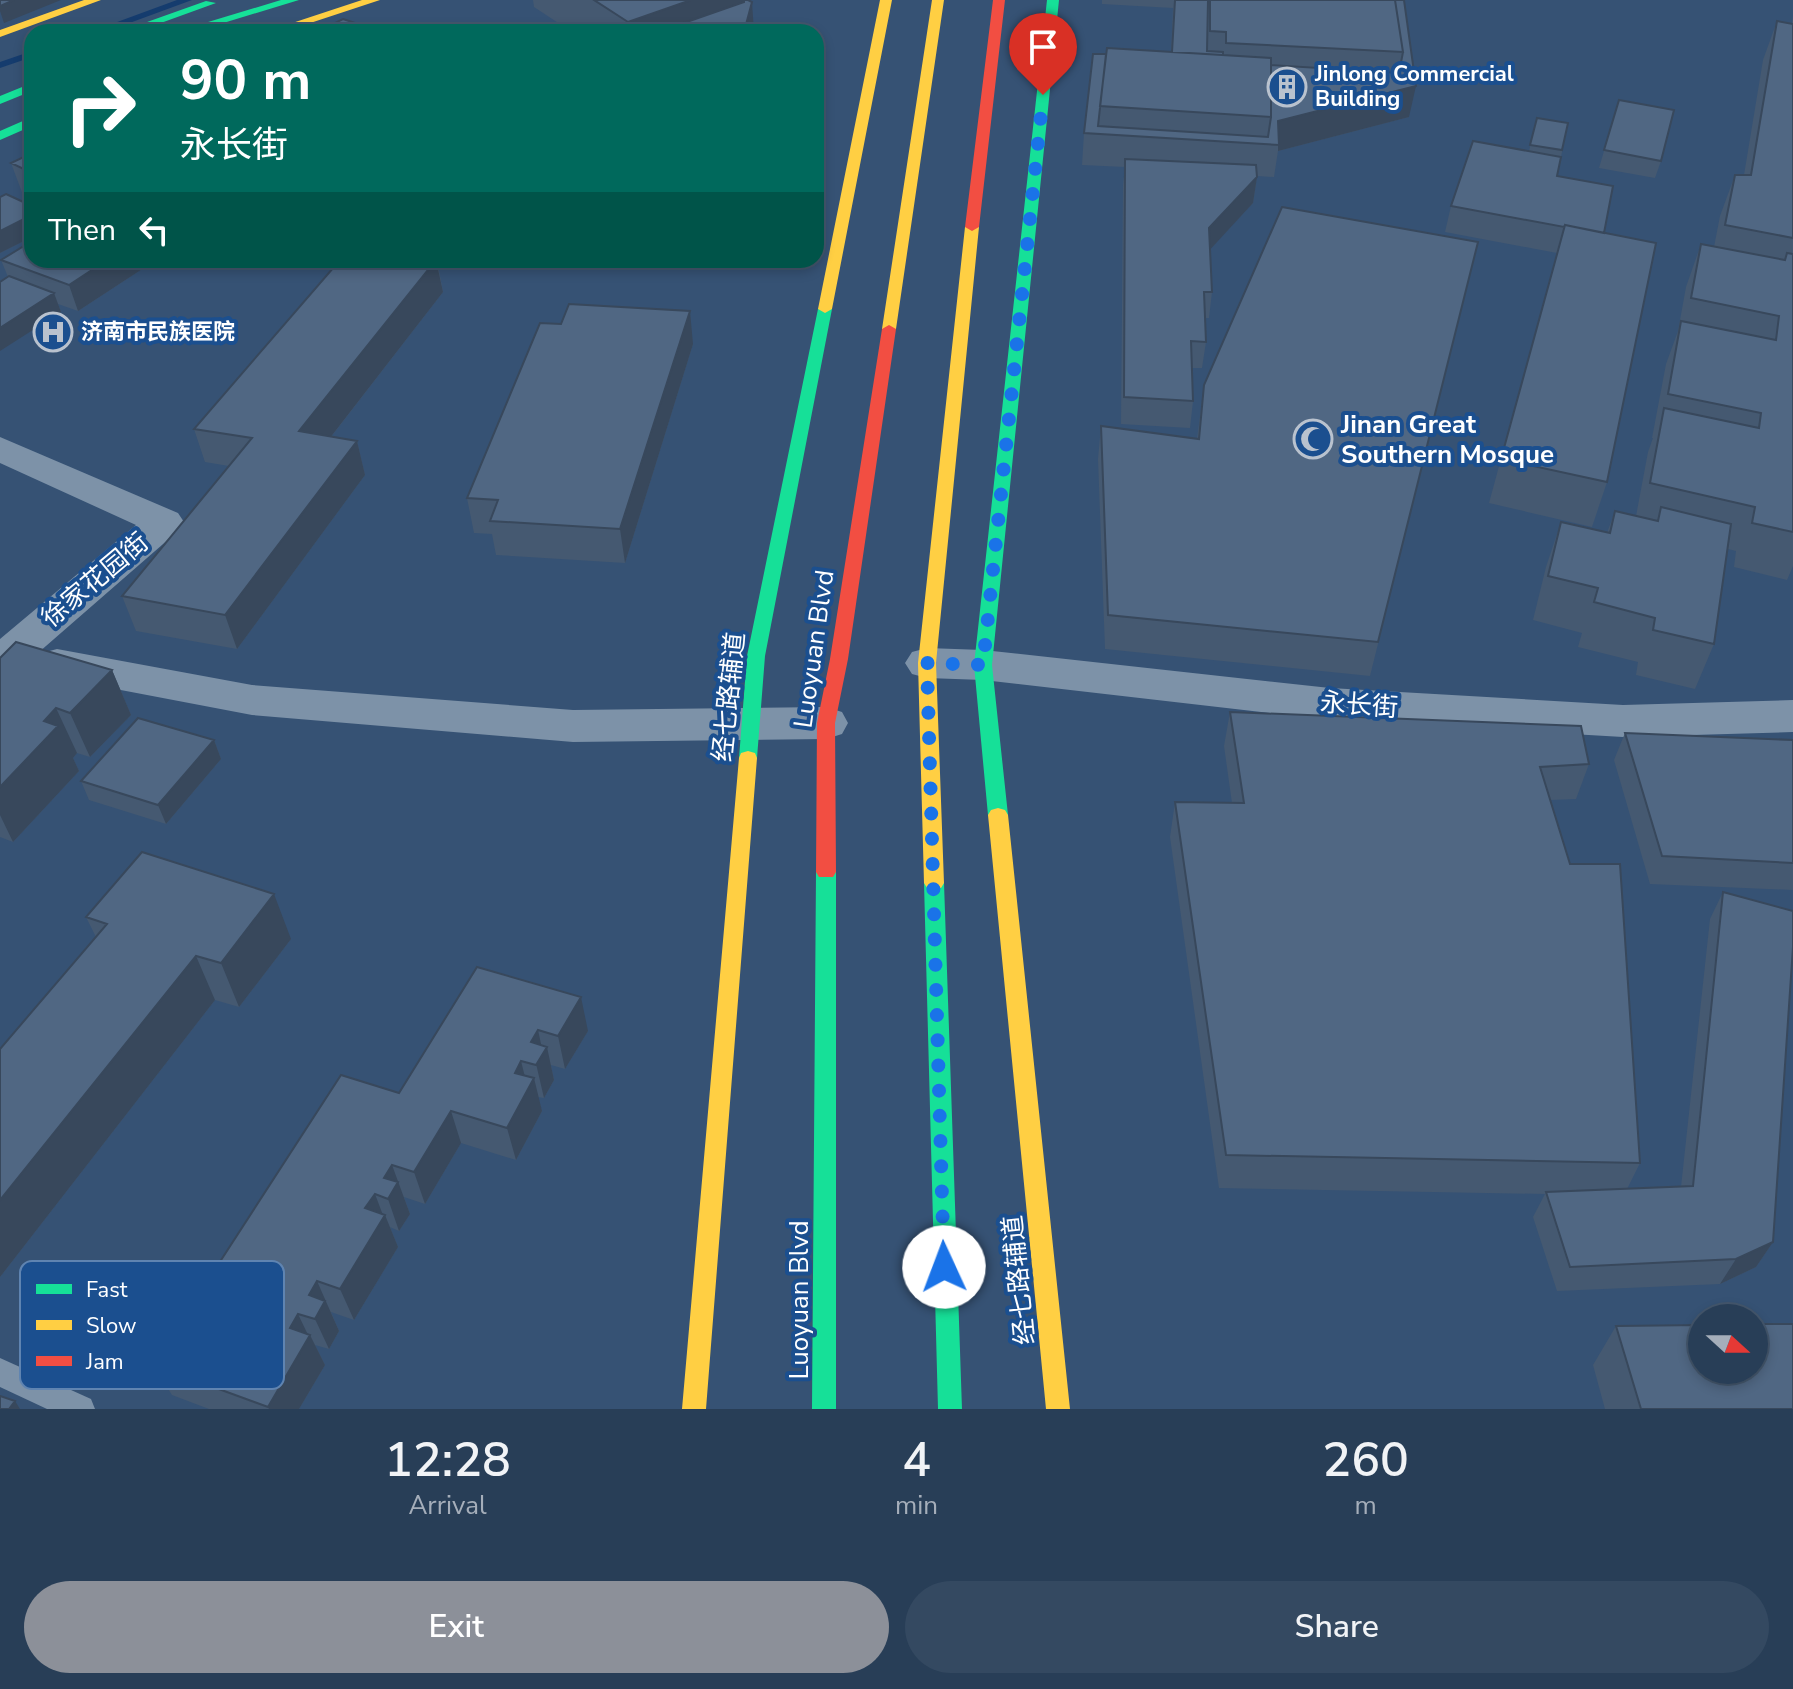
<!DOCTYPE html>
<html lang="en">
<head>
<meta charset="utf-8">
<style>
	body { margin:0; font-family:"Nunito Sans","Noto Sans SC",sans-serif; background:#344961; color:#f1f3f6; height:100vh; display:flex; flex-direction:column; font-size:30px; white-space:nowrap }
	* { box-sizing:border-box; margin:0 }
	p { font-size:26px; color:#a5aeba }
	.icon { flex:none; width:44px; height:44px; fill:none; stroke:currentColor; stroke-width:2; stroke-linecap:round; stroke-linejoin:round }
	.map { position:relative; height:1409px; overflow:hidden }
	.details { display:flex; flex-direction:column; background:#283e57; flex:1 }
	.details>* { flex:none }
	.guide { position:absolute; left:24px; top:24px; width:800px; height:244px; border-radius:24px; box-shadow:0 4px 12px #0003,0 0 0 2px #44576d; background:#00695c; color:#fff; overflow:hidden }
	.needle { width:52px; rotate:111deg }
	.controls { position:absolute; left:1688px; top:1304px; display:grid; gap:16px }
	.controls a { display:grid; place-items:center; width:80px; height:80px; border-radius:50%; background:#283e57; box-shadow:0 4px 12px #0003,0 0 0 2px #44576d; font-size:40px }
	.pin { position:absolute; display:grid; place-items:center; width:68px; height:68px; color:#fff; margin:-82px -34px; border-radius:50% 50% 50% 0; rotate:-45deg; box-shadow:0 0 8px #0007 }
	.pin .icon { rotate:45deg }
	.me { position:absolute; width:88px; margin:-44px; rotate:358deg; stroke-linejoin:round; filter:drop-shadow(0 0 6px #0008) }
	.turn { display:flex; align-items:center; gap:28px; height:168px; padding:0 24px; font-size:36px }
	.turn .icon { width:104px; height:104px; stroke-width:2.5 }
	.turn b { display:block; font-size:56px; line-height:68px }
	.then { display:flex; align-items:center; height:76px; padding:0 24px; background:#0003; gap:16px; font-size:30px }
	.eta { display:flex; justify-content:space-evenly; align-items:center; height:136px; text-align:center }
	.eta b { font-size:48px; font-weight:600; line-height:56px }
	.action { display:flex; gap:16px; margin-top:auto; padding:16px 24px }
	.action a { flex:1; height:92px; border-radius:48px; background:#8c9099; color:#fff; font-size:32px; font-weight:600; line-height:92px; text-align:center }
	.action a+a { background:#344961; color:#f1f3f6 }
	.map>svg:first-child { display:block }
	.lines { fill:none; stroke-linecap:round; stroke-linejoin:round }
	.stream { fill:#153c6e; fill-rule:evenodd }
	.lane { fill:#7d92a8; fill-rule:evenodd }
	.street { fill:#7d92a8; fill-rule:evenodd }
	.fast { fill:#16e098; fill-rule:evenodd }
	.slow { fill:#ffcf43; fill-rule:evenodd }
	.jam { fill:#f24e42; fill-rule:evenodd }
	.wall { fill:#455971 }
	.shaded-wall { fill:#38485c }
	.building { fill:#506783; stroke:#38485c; stroke-width:2 }
	.route { stroke:#1a73e8; stroke-width:14; stroke-dasharray:0 25.2 }
	.labels { text-anchor:middle; dominant-baseline:central; stroke-width:8; stroke-linejoin:round; paint-order:stroke }
	.far-poi-label { font-size:22px; font-weight:bold; fill:#fff; stroke:#1b4f8f; text-anchor:start }
	.poi-label { font-size:26px; font-weight:bold; fill:#fff; stroke:#1b4f8f; text-anchor:start }
	.street-label { font-size:26px; fill:#fff; stroke:#1b4f8f }
	.key { fill:#1b4f8f; stroke:#5f84b1; stroke-width:2 }
	.key-label { font-size:22px; fill:#fff }
</style>
</head>
<body>
<div class="map">
<svg width="1793" height="1409" viewBox="0 0 1793 1409">
	<rect width="100%" height="100%" fill="#365274"/>
	<g class="lines">
		<path class="stream" d="M177,0H192L105,32H90Z
			M32,51V57L0,68V62Z"/>
		<path class="lane" d="M0,1358L91,1399L95,1409H47L0,1387Z"/>
		<path class="street" d="M0,437L178,513L184,522L178,531L15,673L0,677V639L136,525L0,463Z
			M927,648L983,650L1330,688L1623,705L1793,700V732L1623,737L1330,720L983,680L927,678L912,674L905,663L912,652Z
			M57,649L252,685L573,710L826,707L842,712L848,723L842,734L826,739L573,742L252,715L42,675L35,664L42,653Z"/>
		<path class="fast" d="M281,0H299L194,32H175Z
			M1047,0H1059L992,665L1008,815L1005,820H991L988,815L974,665Z
			M206,1L216,3L136,32H119Z
			M32,83V91L0,104V96Z
			M32,117V126L0,140V131Z
			M825,305L832,309L765,656L757,758L755,763H741L739,758L747,656L818,309Z
			M826,864L833,867L836,872V1409H812L816,872L819,867Z
			M934,875L941,878L944,883L962,1409H938L924,883L927,878Z"/>
		<path class="slow" d="M84,0H101L0,37V30Z
			M362,0H380L283,32H265Z
			M880,0H892L832,309L825,313L818,309Z
			M932,0H944L896,329L889,333L882,329Z
			M972,223L979,227L936,663L944,883L941,888H927L924,883L918,663L965,227Z
			M748,751L755,753L757,758L706,1409H682L739,758L741,753Z
			M998,808L1005,810L1008,815L1070,1409H1046L988,815L991,810Z"/>
		<path class="jam" d="M993,0H1005L979,227L972,231L965,227Z
			M889,325L896,329L848,659L835,723L836,872L833,877H819L816,872L817,723L830,659L882,329Z"/>
	</g>
	<path class="wall" d="M533,0H748L754,32H572L534,7Z
		M1102,0H1404L1409,117L1278,151L1274,177L1257,176L1253,203L1210,249L1212,292L1209,318H1205L1206,342L1202,368H1192L1193,401L1190,428L1121,424L1123,185L1125,167L1082,165L1084,133L1106,54L1171,52L1173,8L1102,4Z
		M1793,16V566L1787,580L1734,567L1736,551L1728,549L1714,644L1695,689L1636,675L1638,662L1578,647L1582,633L1533,620L1546,567L1561,522L1607,533L1615,511L1636,516L1648,452L1653,438H1652L1666,364L1678,331L1686,287L1701,244L1714,247L1720,216L1735,175H1744L1763,60L1777,21L1792,23Z
		M1619,100L1661,161L1655,178L1599,168Z
		M1537,118L1568,123L1557,176L1604,233L1607,482L1592,527L1489,503L1557,253L1445,232L1451,206L1529,151Z
		M32,153V237L0,253V197L26,203L11,163Z
		M1478,242L1370,676L1105,649L1098,459L1101,426L1197,439L1204,385Z
		M1,260H156L78,311L58,304L61,312L8,277Z
		M340,260H437L443,292L331,437L357,441L365,475L237,649L136,631L122,596L229,466L205,462L194,429Z
		M693,344L625,563L496,555L492,534L474,533L467,498Z
		M0,658L112,670L131,715L90,757L77,753L73,758L79,771L13,842L0,837Z
		M1230,712L1589,764L1576,799L1550,800L1640,1163L1627,1189L1681,1187L1710,919L1723,892L1773,1242L1756,1267L1720,1284L1557,1291L1533,1217L1545,1194L1219,1188L1170,837L1175,802L1232,803L1224,746Z
		M1625,733L1793,740V890L1650,884L1614,760Z
		M214,740L221,759L166,824L89,800L81,781Z
		M86,917L291,939L239,1007L215,1000L0,1277V1049L96,937Z
		M477,967L588,1031L565,1069L551,1065L554,1080L544,1098L538,1097L542,1111L516,1160L461,1143L425,1204L404,1197L410,1214L399,1231L390,1227L398,1247L354,1320L331,1312L339,1331L329,1349L315,1345L325,1365L299,1409H209L172,1395L153,1365L399,1093Z
		M1616,1326L1793,1409H1605L1593,1365Z"/>
	<path class="shaded-wall" d="M14,0H61L4,23L0,11V6Z
		M691,0H744L752,2L754,32H629L628,22Z
		M1416,86L1409,117L1278,151V121Z
		M1257,177L1253,203L1206,254L1209,228Z
		M32,215V237L0,253V231Z
		M107,260H156L78,311L69,285Z
		M436,260L443,292L309,465L299,431Z
		M54,293L61,312L0,351V328Z
		M690,311L693,344L625,563L620,529Z
		M357,441L365,475L237,649L225,615Z
		M112,670L131,715L90,757L70,713Z
		M56,708L77,753L73,758L79,771L13,842L0,815V787L44,721Z
		M214,740L221,759L166,824L158,805Z
		M274,894L291,939L239,1007L221,963Z
		M196,956L215,1000L0,1277V1200Z
		M581,997L588,1031L565,1069L558,1036Z
		M538,1030L543,1053L547,1047L554,1080L544,1098L531,1042Z
		M521,1061L528,1089L534,1078L542,1111L516,1160L507,1128L515,1073Z
		M451,1111L461,1143L425,1204L414,1172Z
		M392,1165L410,1214L399,1231L388,1199L384,1178Z
		M375,1194L384,1218L385,1215L398,1247L354,1320L340,1289L365,1208Z
		M1773,1242L1756,1267L1720,1284L1736,1259Z
		M317,1281L339,1331L329,1349L315,1319L309,1295Z
		M298,1314L309,1337L310,1335L325,1365L299,1409H269L268,1407L290,1328Z
		M15,1401L20,1409H9Z"/>
	<path class="building" d="M0,0H14L0,6Z
		M594,0H691L628,22Z
		M744,0H748L752,2L744,32H658L744,2Z
		M1175,0H1208L1207,51L1223,52V55L1172,52Z
		M1210,0H1395L1403,52L1226,43V32L1210,31Z
		M1395,0H1404L1416,86L1278,121L1279,145L1084,133L1093,54H1106L1098,126L1268,137L1271,117V65L1399,73L1403,52Z
		M343,19L382,32H317Z
		M1777,21L1793,24V238L1725,225L1735,175H1751Z
		M1107,48L1271,58V117L1100,106Z
		M1619,100L1674,110L1661,161L1604,150Z
		M1537,118L1568,123L1562,150L1530,145Z
		M1473,141L1561,157L1557,176L1613,186L1604,233L1565,225L1564,227L1451,206Z
		M32,153V173L11,163Z
		M1125,159L1256,165L1257,177L1209,228L1212,292H1204L1206,342L1191,341L1193,401L1124,397Z
		M6,194L32,206V215L0,231V197Z
		M1282,207L1478,242L1378,642L1108,615L1101,426L1199,439L1204,385Z
		M1565,225L1656,243L1607,482L1501,459Z
		M32,241V260H107L69,285L1,260Z
		M1701,244L1785,260L1787,253L1793,254V532L1752,523L1755,507L1650,483L1664,408L1759,428L1761,413L1668,394L1681,321L1776,340L1779,316L1691,298Z
		M340,260H436L299,431L357,441L225,615L122,596L252,438L194,429Z
		M9,276L54,293L0,328V282Z
		M569,304L690,311L620,529L490,521L498,500L467,498L540,323L561,324Z
		M1661,507L1731,524L1714,644L1653,630L1655,618L1594,602L1598,588L1548,576L1561,522L1610,533L1615,511L1658,521Z
		M16,642L112,670L70,713L56,708L44,721L58,726L0,787V658Z
		M1230,712L1581,726L1589,764L1540,767L1570,864H1620L1640,1163L1226,1155L1175,802L1244,803Z
		M138,718L214,740L158,805L81,781Z
		M1625,733L1793,740V863L1662,856Z
		M142,852L274,894L221,963L196,956L0,1200V1049L107,924L86,917Z
		M1723,892L1793,911V947L1773,1242L1736,1259L1570,1267L1546,1192L1693,1186Z
		M477,967L581,997L558,1036L538,1030L531,1042L547,1047L536,1065L521,1061L515,1073L534,1078L507,1128L451,1111L414,1172L392,1165L384,1178L398,1182L388,1199L375,1194L365,1208L385,1215L340,1289L317,1281L309,1295L325,1301L315,1319L298,1314L290,1328L310,1335L268,1407L153,1365L341,1075L399,1093Z
		M1754,1324H1793V1409H1641L1616,1326L1702,1325V1370H1754Z
		M0,1396L15,1401L9,1409H0Z"/>
	<g class="lines">
		<path class="route" d="M944,1267L927,663L983,665L1043,95"/>
	</g>
	<defs>
		<symbol id="building-ring" viewBox="-11 -11 22 22"><circle r="9.5" fill="#1b4f8f" stroke="#b9c2ce" stroke-width="1.5"/><path d="M-4-6H4V6H1V3H-1V6H-4ZM-2.5-4.3h1.7v1.8h-1.7ZM.8-4.3h1.7v1.8H.8ZM-2.5-1h1.7V.8h-1.7ZM.8-1h1.7V.8H.8Z" fill="#b9c2ce"/></symbol>
		<symbol id="hospital-ring" viewBox="-11 -11 22 22"><circle r="9.5" fill="#1b4f8f" stroke="#b9c2ce" stroke-width="1.5"/><path d="M-5-5h3v3.5h4V-5h3V5h-3V1.5h-4V5h-3Z" fill="#b9c2ce"/></symbol>
		<symbol id="mosque-ring" viewBox="-11 -11 22 22"><circle r="9.5" fill="#1b4f8f" stroke="#b9c2ce" stroke-width="1.5"/><path d="M3.5-4.9A6 6 0 1 0 3.5 4.9A5 5 0 1 1 3.5-4.9Z" fill="#b9c2ce"/></symbol>
	</defs>
	<g fill-rule="evenodd">
		<use href="#building-ring" x="1265" y="65" width="44" height="44"/>
		<use href="#hospital-ring" x="31" y="310" width="44" height="44"/>
		<use href="#mosque-ring" x="1291" y="417" width="44" height="44"/>
	</g>
	<g class="labels">
		<g class="far-poi-label">
			<text x="1315" y="74">Jinlong Commercial<tspan x="1315" dy="25">Building</tspan></text>
			<text x="81" y="332">济南市民族医院</text>
		</g>
		<g class="poi-label">
			<text x="1341" y="424">Jinan Great<tspan x="1341" dy="30">Southern Mosque</tspan></text>
		</g>
		<g class="street-label">
			<text transform="translate(95 580) rotate(-40)">徐家花园街</text>
			<text transform="translate(814 649) rotate(-82)">Luoyuan Blvd</text>
			<text transform="translate(729 697) rotate(-84)">经七路辅道</text>
			<text transform="translate(1359 705) rotate(4)">永长街</text>
			<text transform="translate(1019 1280) rotate(-96)">经七路辅道</text>
			<text transform="translate(799 1300) rotate(-90)">Luoyuan Blvd</text>
		</g>
	</g>
	<rect x="20" y="1261" width="264" height="128" rx="12" class="key"/>
	<rect x="36" y="1284" width="36" height="10" fill="#16e098"/>
	<rect x="36" y="1320" width="36" height="10" fill="#ffcf43"/>
	<rect x="36" y="1356" width="36" height="10" fill="#f24e42"/>
	<g class="key-label">
		<text x="86" y="1297">Fast</text>
		<text x="86" y="1333">Slow</text>
		<text x="86" y="1369">Jam</text>
	</g>
</svg>
<div class="controls">
<a><svg class="needle" viewBox="-14 -14 28 28"><path d="M0-13l5 13h-10z" fill="#e53935"/><path d="M0 13l5-13h-10z" fill="#a5aeba"/></svg></a>
</div>
<div class="pin" style="left:1043px;top:95px;background:#d93025"><svg class="icon" aria-label="arrive" viewBox="0 0 24 24"><path d="M6 21V4h12l-3 4 3 4H6"/></svg></div>
<svg class="me" style="left:944px;top:1267px" viewBox="-20 -20 40 40"><circle r="19" fill="#fff"/><path d="M0-13L10 11 0 6-10 11z" fill="#1a73e8"/></svg>
<div class="guide">
<div class="turn"><svg class="icon" aria-label="right" viewBox="0 0 24 24"><path d="M7 20v-9h11M14 6l5 5-5 5"/></svg><div><b>90 m</b>永长街</div></div>
<div class="then">Then<svg class="icon" aria-label="left" viewBox="0 0 24 24"><path d="M17 20v-9H6M10 6l-5 5 5 5"/></svg></div>
</div>
</div>
<section class="details">
<div class="eta">
<div><b>12:28</b><p>Arrival</p></div>
<div><b>4</b><p>min</p></div>
<div><b>260</b><p>m</p></div>
</div>
<div class="action"><a>Exit</a><a>Share</a></div>
</section>
</body>
</html>
